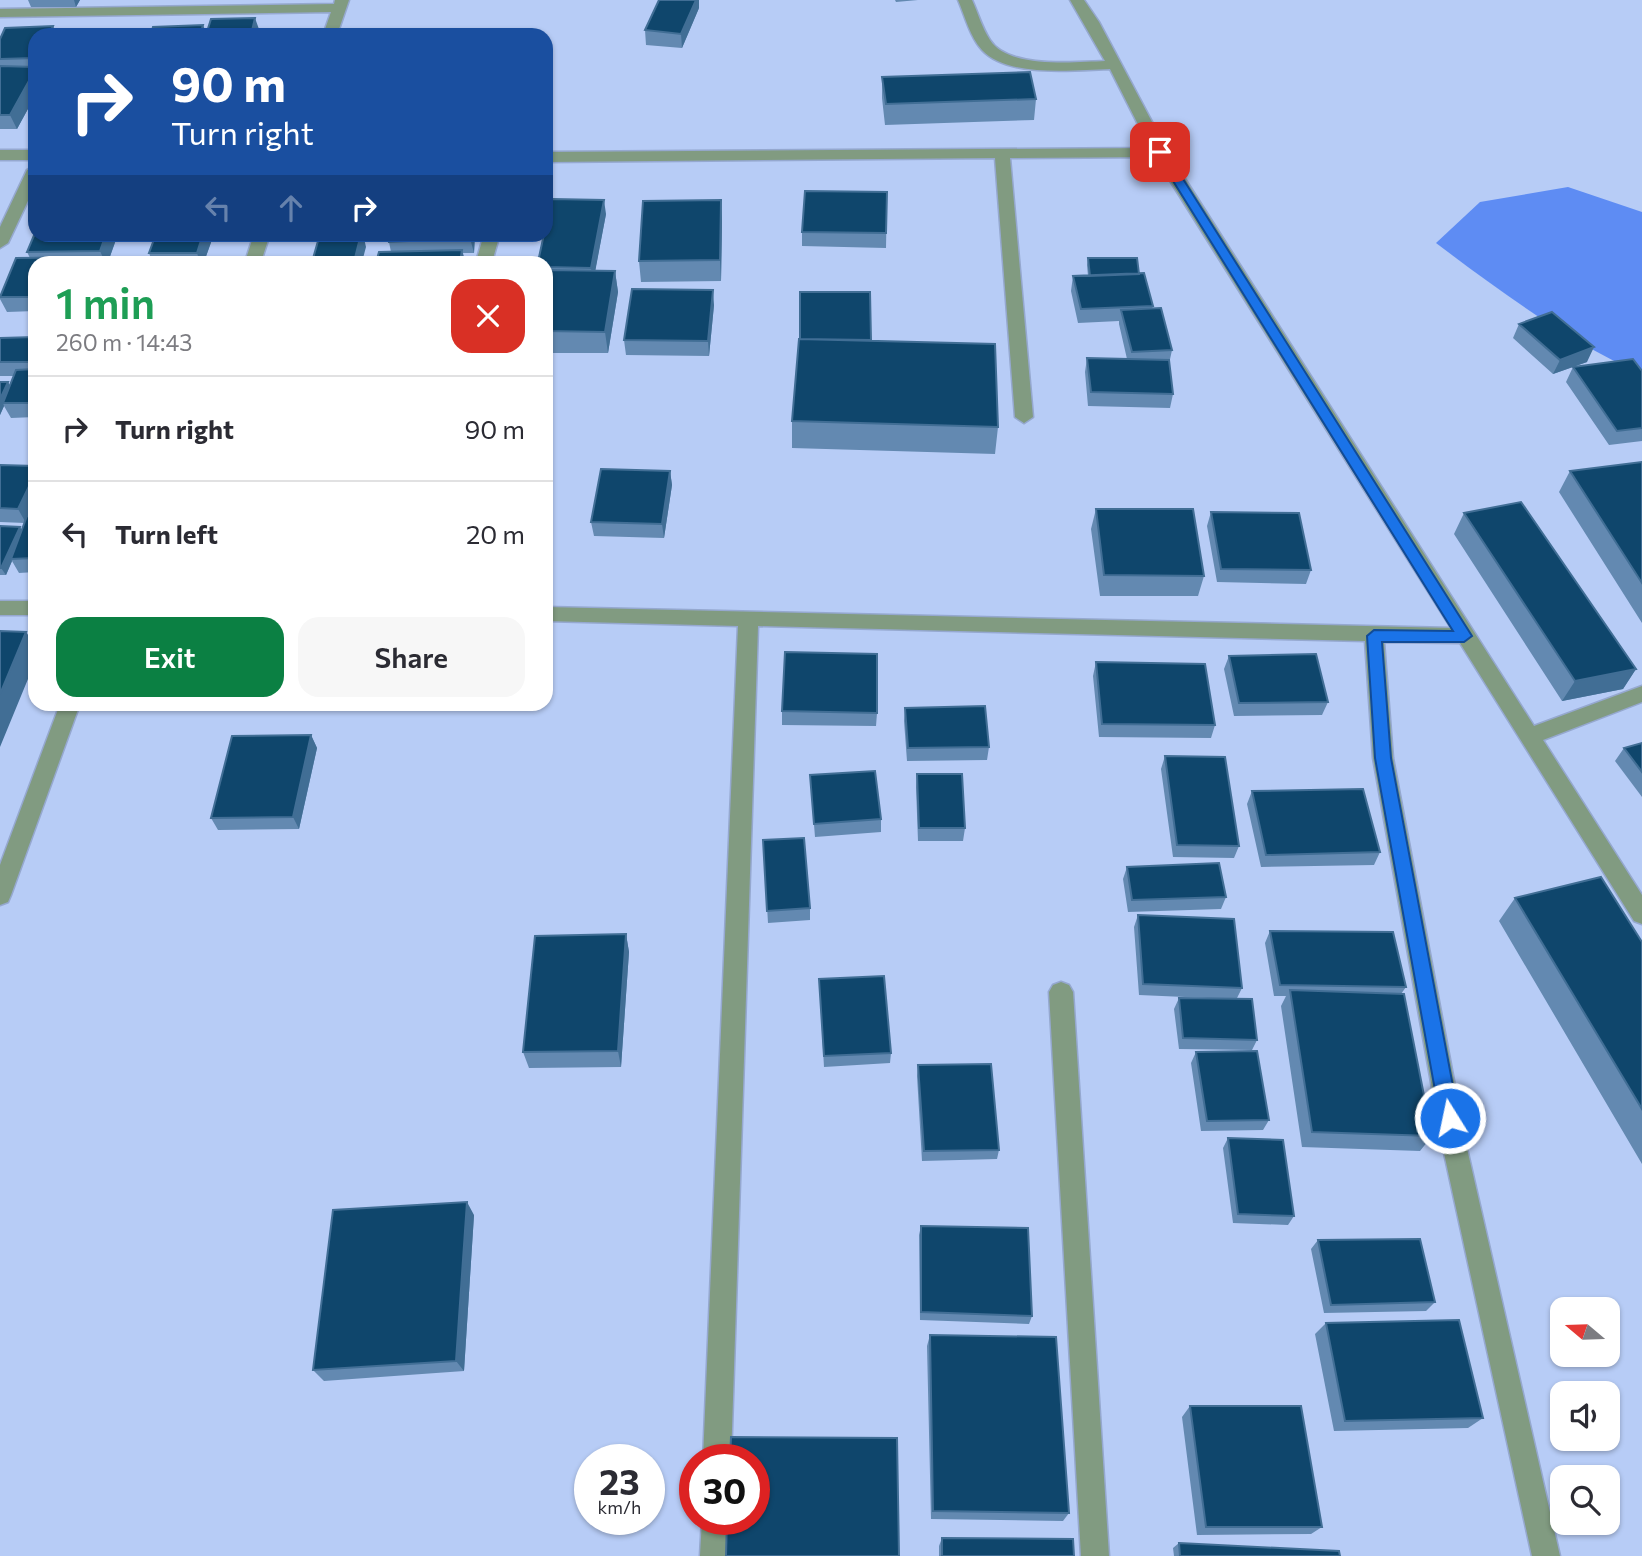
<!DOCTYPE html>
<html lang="en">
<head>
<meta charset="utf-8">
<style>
	body { margin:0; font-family:Commissioner,sans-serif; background:#f7f7f7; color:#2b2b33; height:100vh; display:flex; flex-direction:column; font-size:26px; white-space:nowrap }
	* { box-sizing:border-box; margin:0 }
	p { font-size:23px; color:#7c7c81 }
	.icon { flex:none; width:38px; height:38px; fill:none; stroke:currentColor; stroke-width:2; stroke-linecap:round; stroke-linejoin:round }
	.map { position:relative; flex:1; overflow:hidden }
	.drawer { position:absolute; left:28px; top:256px; width:525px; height:455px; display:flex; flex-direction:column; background:#fff; border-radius:21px; box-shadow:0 2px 5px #0004 }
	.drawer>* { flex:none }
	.guide { position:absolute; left:28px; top:28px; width:525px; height:214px; border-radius:21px; box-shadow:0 2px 5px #0004; background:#1a4fa0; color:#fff; overflow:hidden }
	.needle { width:46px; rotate:289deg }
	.controls { position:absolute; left:1550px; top:1297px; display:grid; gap:14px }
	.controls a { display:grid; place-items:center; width:70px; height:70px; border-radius:14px; background:#fff; box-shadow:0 2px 5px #0004; font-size:35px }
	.speed { position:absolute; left:574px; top:1444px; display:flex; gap:14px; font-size:35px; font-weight:700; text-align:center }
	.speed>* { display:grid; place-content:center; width:91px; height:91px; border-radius:50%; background:#fff; box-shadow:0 2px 5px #0004; line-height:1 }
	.speed small { font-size:18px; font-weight:400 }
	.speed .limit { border:10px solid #d22; background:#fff; color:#111 }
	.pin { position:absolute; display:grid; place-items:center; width:60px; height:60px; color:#fff; margin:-30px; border-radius:14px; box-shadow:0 4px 10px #0006 }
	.me { position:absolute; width:77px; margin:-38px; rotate:350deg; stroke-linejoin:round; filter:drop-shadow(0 0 5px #0008) }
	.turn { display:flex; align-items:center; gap:24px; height:147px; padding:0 28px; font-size:32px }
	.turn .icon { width:91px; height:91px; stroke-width:2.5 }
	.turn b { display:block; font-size:49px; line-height:60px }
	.lanes { display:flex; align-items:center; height:66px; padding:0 28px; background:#0003; justify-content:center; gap:35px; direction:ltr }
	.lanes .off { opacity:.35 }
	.round { display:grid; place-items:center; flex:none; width:74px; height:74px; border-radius:21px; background:#f7f7f7 }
	.summary { display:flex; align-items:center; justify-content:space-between; height:119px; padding:0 28px }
	h1 { font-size:42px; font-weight:600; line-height:52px; color:#1e9e55 }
	.primary-button { display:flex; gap:14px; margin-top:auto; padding:14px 28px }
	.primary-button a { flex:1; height:80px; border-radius:21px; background:#0b8043; color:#fff; font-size:28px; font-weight:600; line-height:80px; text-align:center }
	.primary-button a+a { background:#f7f7f7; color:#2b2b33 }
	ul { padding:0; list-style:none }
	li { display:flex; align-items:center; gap:21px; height:105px; padding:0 28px; border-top:2px solid #e1e1e2 }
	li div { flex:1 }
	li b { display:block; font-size:26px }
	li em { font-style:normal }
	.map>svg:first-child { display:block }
	.water { fill:#5e8cf3 }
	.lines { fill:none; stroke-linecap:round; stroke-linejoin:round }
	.minor-casing { stroke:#95a8cf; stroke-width:3 }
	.minor { fill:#819b81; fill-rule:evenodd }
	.wall { fill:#6389b1 }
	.shaded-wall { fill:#416e95 }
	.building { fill:#0f466c; stroke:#416e95; stroke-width:2 }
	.route { fill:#1a73e8; stroke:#114b97; stroke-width:2 }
</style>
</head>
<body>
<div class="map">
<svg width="1642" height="1556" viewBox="0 0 1642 1556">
	<rect width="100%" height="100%" fill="#b7ccf6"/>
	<path class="water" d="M1568,187L1642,212V374C1567,341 1501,292 1436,243L1480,202Z"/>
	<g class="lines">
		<defs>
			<path id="minor" d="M335,0H349L337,35H323L331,12L0,17V9L334,4Z
				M958,0H972C978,13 982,28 990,40C1008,69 1075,62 1105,61L1070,0H1084L1099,22L1168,152L1534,726L1642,686V702L1543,740L1642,895V924L1634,921L1460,643L1384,642L1393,758L1466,1144L1560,1556H1532L1442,1144L1373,758L1365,641L758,626L731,1460H703L738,626L546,621V607L1451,628L1155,157L1010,158L1033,417L1024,423L1015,417L995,158L546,162V152L1150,148L1110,69C1074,70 1008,78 982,50C970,37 965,16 958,0Z
				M0,150H35V160H0Z
				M35,165V186L8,243L0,248V227L27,170Z
				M254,234H270L261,262H245Z
				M484,234H500L492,262H476Z
				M0,601H35V615H0Z
				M60,704H80L11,895L8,902L0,905V865Z
				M1061,982L1069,985L1073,992L1109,1556H1081L1049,992L1053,985Z
				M702,1519H730L728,1556H700Z"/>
		</defs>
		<use href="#minor" class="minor-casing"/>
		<use href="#minor" class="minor"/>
	</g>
	<path class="wall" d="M28,0H80L76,7H31Z
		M895,0H918L896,2Z
		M699,8L682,48L646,45L645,30Z
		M35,35V96L17,129H0V39Z
		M882,77L1036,99L1034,120L885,125L882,98Z
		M887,192L886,248L802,246V232Z
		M721,200L722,221L721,281L641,282L639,261Z
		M606,214L595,271H615L618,292L608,353H546V262Z
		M35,234H118L108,262H35V311L7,312L0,299V295L30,258L27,252Z
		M214,234L204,262H112L152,261L149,253Z
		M390,234H475L474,253H463L465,262H376L391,252L389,242Z
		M1088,258L1139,274L1153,306L1152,309L1172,350L1169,364L1173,394L1170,408L1088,406L1085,372L1087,358L1127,359L1119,324V321L1078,323L1071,291L1073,276H1088L1087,265Z
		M714,305L709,356L626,355L624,340Z
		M1519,324L1587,362L1553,374L1513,338Z
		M35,337V417L11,418L4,406L0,415V382L10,385L14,376H0V338Z
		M871,340L998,427L995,454L792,448V421Z
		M1573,367L1642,371V441L1609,445L1566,382Z
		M1642,462V623L1559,492L1570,471Z
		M0,465L29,516H35V572L19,573L12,561L6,575H0V526L22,530L25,523L0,522Z
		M670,471L672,485L664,538L594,536L591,522Z
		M1096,509L1204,576L1198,596H1100L1091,529Z
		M1211,512L1311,570L1306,584L1217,582L1207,526Z
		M1464,513L1636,669L1623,689L1562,701L1454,534Z
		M1229,656L1328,702L1322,715L1234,716L1224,669Z
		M1096,662L1215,725L1211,738L1099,737L1093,676Z
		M162,704H225L224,708L165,710Z
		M905,708L989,747L987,760L907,761L904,721Z
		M782,711L877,713L876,726L782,725Z
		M311,735L317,748L299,829L218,830L211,818Z
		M1642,743V797L1615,761L1624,748Z
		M1165,756L1239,846L1234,858L1173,857L1161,769Z
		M917,774L965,828L963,841H918L916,787Z
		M810,775L881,819V832L815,837Z
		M1252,791L1380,852L1374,865L1261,867L1247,804Z
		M763,840L810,908V920L768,923Z
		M1127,867L1226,897L1221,909L1128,912L1123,879Z
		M1515,898L1642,942V1164L1499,921Z
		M1138,915L1242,988L1237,998L1257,1040L1252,1050L1179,1049L1174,1009L1179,998H1208L1139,995L1134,927Z
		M1270,931L1406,987L1401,994L1432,1136L1420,1151L1302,1147L1281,1006L1286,996H1274L1265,943Z
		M626,934L629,952L621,1067L529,1068L523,1052Z
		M819,979L891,1053L890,1063L824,1067Z
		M1196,1052L1269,1120L1263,1130L1201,1131L1191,1063Z
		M918,1065L999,1150L997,1159L922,1161L917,1076Z
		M1228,1138L1294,1216L1288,1225L1233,1223L1223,1148Z
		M474,1215L464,1371L324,1381L313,1370Z
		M921,1226L1032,1316L1029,1324L920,1320L919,1235Z
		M1318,1240L1435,1302L1426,1311L1324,1313L1311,1249Z
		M1326,1323L1483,1418L1468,1428L1334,1431L1315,1334Z
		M930,1335L1069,1513L1063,1521L931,1519L927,1346Z
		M1190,1406L1322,1527L1311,1534L1197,1535L1182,1417Z
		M942,1538L1074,1556H939V1546Z
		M1179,1543L1340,1556H1174L1173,1548Z"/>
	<path class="shaded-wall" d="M74,0H80L76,7Z
		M696,0H699V8L682,48L681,34Z
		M255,18L260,32L259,35H251Z
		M203,25L207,35H200Z
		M53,26L57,35H49Z
		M35,70V96L17,129L10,115Z
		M604,200L606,214L593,283L591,268Z
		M721,200L722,221L721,281L720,260Z
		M106,234H118L108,262H105L100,251Z
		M203,234H214L204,262H200L197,253Z
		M361,234H363L366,247L362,262H354Z
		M471,234H475L474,253L470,238Z
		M462,250L465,262H460Z
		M615,271L618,292L608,353L605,332Z
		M713,290L714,305L709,356L708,341Z
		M1594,347L1587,362L1553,374L1560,360Z
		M8,382L12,389L3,403L4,406L0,415V399Z
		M670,471L672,485L664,538L662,524Z
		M35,474V504L26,523L18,509Z
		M20,527L24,534L11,559L12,561L6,575L1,568Z
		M26,632L35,645V662L0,747V694Z
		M1636,669L1623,689L1562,701L1575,681Z
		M311,735L317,748L299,829L293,817Z
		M626,934L629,952L621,1067L618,1051Z
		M467,1202L474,1215L464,1371L456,1361Z"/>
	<path class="building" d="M659,0H696L681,34L645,30Z
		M255,18L251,35H206L211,19Z
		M203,25L200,35H151L153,27Z
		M53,26L49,35H35V58L0,59V39L5,28Z
		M0,66L35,67V70L10,115H0Z
		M1030,72L1036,99L886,104L882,77Z
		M805,191L887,192L886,233L802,232Z
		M552,199L604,200L591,268L546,267V262H538L544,234H546V227Z
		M721,200L720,260L639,261L643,201Z
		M35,233V234H106L100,251L27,252Z
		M156,234H203L197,253H149Z
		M320,234H361L354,262H312Z
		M390,234H471L470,238L389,242Z
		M462,250L460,262H376L379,252Z
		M101,257L99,262H35V297H0L16,258Z
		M1088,258H1137L1139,274L1090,276Z
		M187,260L186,262H112Z
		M546,270L615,271L605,332L546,331Z
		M1144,273L1153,306L1081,309L1073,276Z
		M632,289L713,290L708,341L624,340Z
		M800,292H870L871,340L800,339Z
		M1161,308L1172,350L1132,352L1121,310Z
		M1552,312L1594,347L1560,360L1519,324Z
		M35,337V362H0V338Z
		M799,339L995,344L998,427L792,421Z
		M1087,358L1169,360L1173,394L1091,392Z
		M1633,359L1642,371V428L1617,431L1573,367Z
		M35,369V403H3L16,370Z
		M0,382H8L0,399Z
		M1642,462V583L1570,471Z
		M0,465L35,466V474L18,509L0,508Z
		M601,469L670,471L662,524L591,522Z
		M1521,502L1636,669L1575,681L1464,513Z
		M1096,509H1193L1204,576L1104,575Z
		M1211,512L1299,513L1311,570L1221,569Z
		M27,516H35V558L11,559Z
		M0,526L20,527L1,568H0Z
		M0,631L26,632L0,694Z
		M785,652L877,654V713L782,711Z
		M1316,654L1328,702L1239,703L1229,656Z
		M1096,662L1205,664L1215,725L1102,724Z
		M985,706L989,747L908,748L905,708Z
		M311,735L293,817L211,818L232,736Z
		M1642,743V772L1624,748Z
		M1165,756L1225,757L1239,846L1177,845Z
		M875,771L881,819L814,824L810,775Z
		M917,774H962L965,828H919Z
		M1363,789L1380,852L1266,855L1252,791Z
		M804,838L810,908L767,911L763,840Z
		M1219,863L1226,897L1132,900L1127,867Z
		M1601,877L1642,942V1109L1515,898Z
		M1138,915L1234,919L1242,988L1143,984Z
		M1270,931L1393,932L1406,987L1280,985Z
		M626,934L618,1051L523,1052L535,936Z
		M884,976L891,1053L824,1056L819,979Z
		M1290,990L1404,994L1432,1136L1312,1132Z
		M1179,998L1252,999L1257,1040L1183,1038Z
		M1257,1051L1269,1120L1207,1121L1196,1052Z
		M991,1064L999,1150L924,1151L918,1065Z
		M1228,1138L1283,1140L1294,1216L1238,1214Z
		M467,1202L456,1361L313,1370L333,1210Z
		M921,1226L1028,1228L1032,1316L921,1312Z
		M1420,1239L1435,1302L1331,1305L1318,1240Z
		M1459,1320L1483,1418L1345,1421L1326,1323Z
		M930,1335L1056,1337L1069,1513L933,1511Z
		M1190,1406H1301L1322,1527H1206Z
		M731,1437L897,1438L899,1556H726L727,1519H754V1460H730Z
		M942,1538L1073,1539L1074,1556H942Z
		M1179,1543L1339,1551L1340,1556H1180Z"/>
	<path class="route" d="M1160,149L1166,152L1472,636L1464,642H1382L1391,758L1459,1118L1456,1125L1450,1127L1443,1125L1440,1118L1375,758L1367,636L1374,630L1453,631L1155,152Z"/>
</svg>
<div class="controls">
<a><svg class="needle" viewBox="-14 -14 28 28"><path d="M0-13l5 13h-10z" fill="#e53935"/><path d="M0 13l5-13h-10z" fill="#7c7c81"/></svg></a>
<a><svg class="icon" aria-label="sound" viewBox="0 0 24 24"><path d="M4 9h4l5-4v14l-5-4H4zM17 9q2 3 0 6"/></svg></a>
<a><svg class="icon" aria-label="search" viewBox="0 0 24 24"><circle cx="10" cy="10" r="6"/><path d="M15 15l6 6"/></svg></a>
</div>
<div class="speed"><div>23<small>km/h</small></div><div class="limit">30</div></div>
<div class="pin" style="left:1160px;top:152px;background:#d93025"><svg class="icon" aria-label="arrive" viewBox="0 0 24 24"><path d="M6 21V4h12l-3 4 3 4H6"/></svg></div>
<svg class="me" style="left:1450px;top:1118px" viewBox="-20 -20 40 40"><circle r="17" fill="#1a73e8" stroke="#fff" stroke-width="3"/><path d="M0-11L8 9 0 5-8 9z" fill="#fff"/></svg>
<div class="guide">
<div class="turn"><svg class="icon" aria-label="right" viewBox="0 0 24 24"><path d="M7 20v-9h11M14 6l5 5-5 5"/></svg><div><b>90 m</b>Turn right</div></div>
<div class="lanes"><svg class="icon off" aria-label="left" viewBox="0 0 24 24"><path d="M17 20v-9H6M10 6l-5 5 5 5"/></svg><svg class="icon off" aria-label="ahead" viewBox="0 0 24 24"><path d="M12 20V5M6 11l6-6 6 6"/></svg><svg class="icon" aria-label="right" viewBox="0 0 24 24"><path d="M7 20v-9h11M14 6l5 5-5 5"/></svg></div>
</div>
<section class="drawer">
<div class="summary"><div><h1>1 min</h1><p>260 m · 14:43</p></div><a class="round" style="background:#d93025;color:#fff"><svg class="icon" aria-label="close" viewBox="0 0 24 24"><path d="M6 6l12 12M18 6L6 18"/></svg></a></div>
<ul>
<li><svg class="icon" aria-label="right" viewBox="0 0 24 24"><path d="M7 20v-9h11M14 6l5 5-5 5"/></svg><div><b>Turn right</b></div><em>90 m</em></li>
<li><svg class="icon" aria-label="left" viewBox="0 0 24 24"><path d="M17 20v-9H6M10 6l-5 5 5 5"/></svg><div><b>Turn left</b></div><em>20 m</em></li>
</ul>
<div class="primary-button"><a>Exit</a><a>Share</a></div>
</section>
</div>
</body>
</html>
